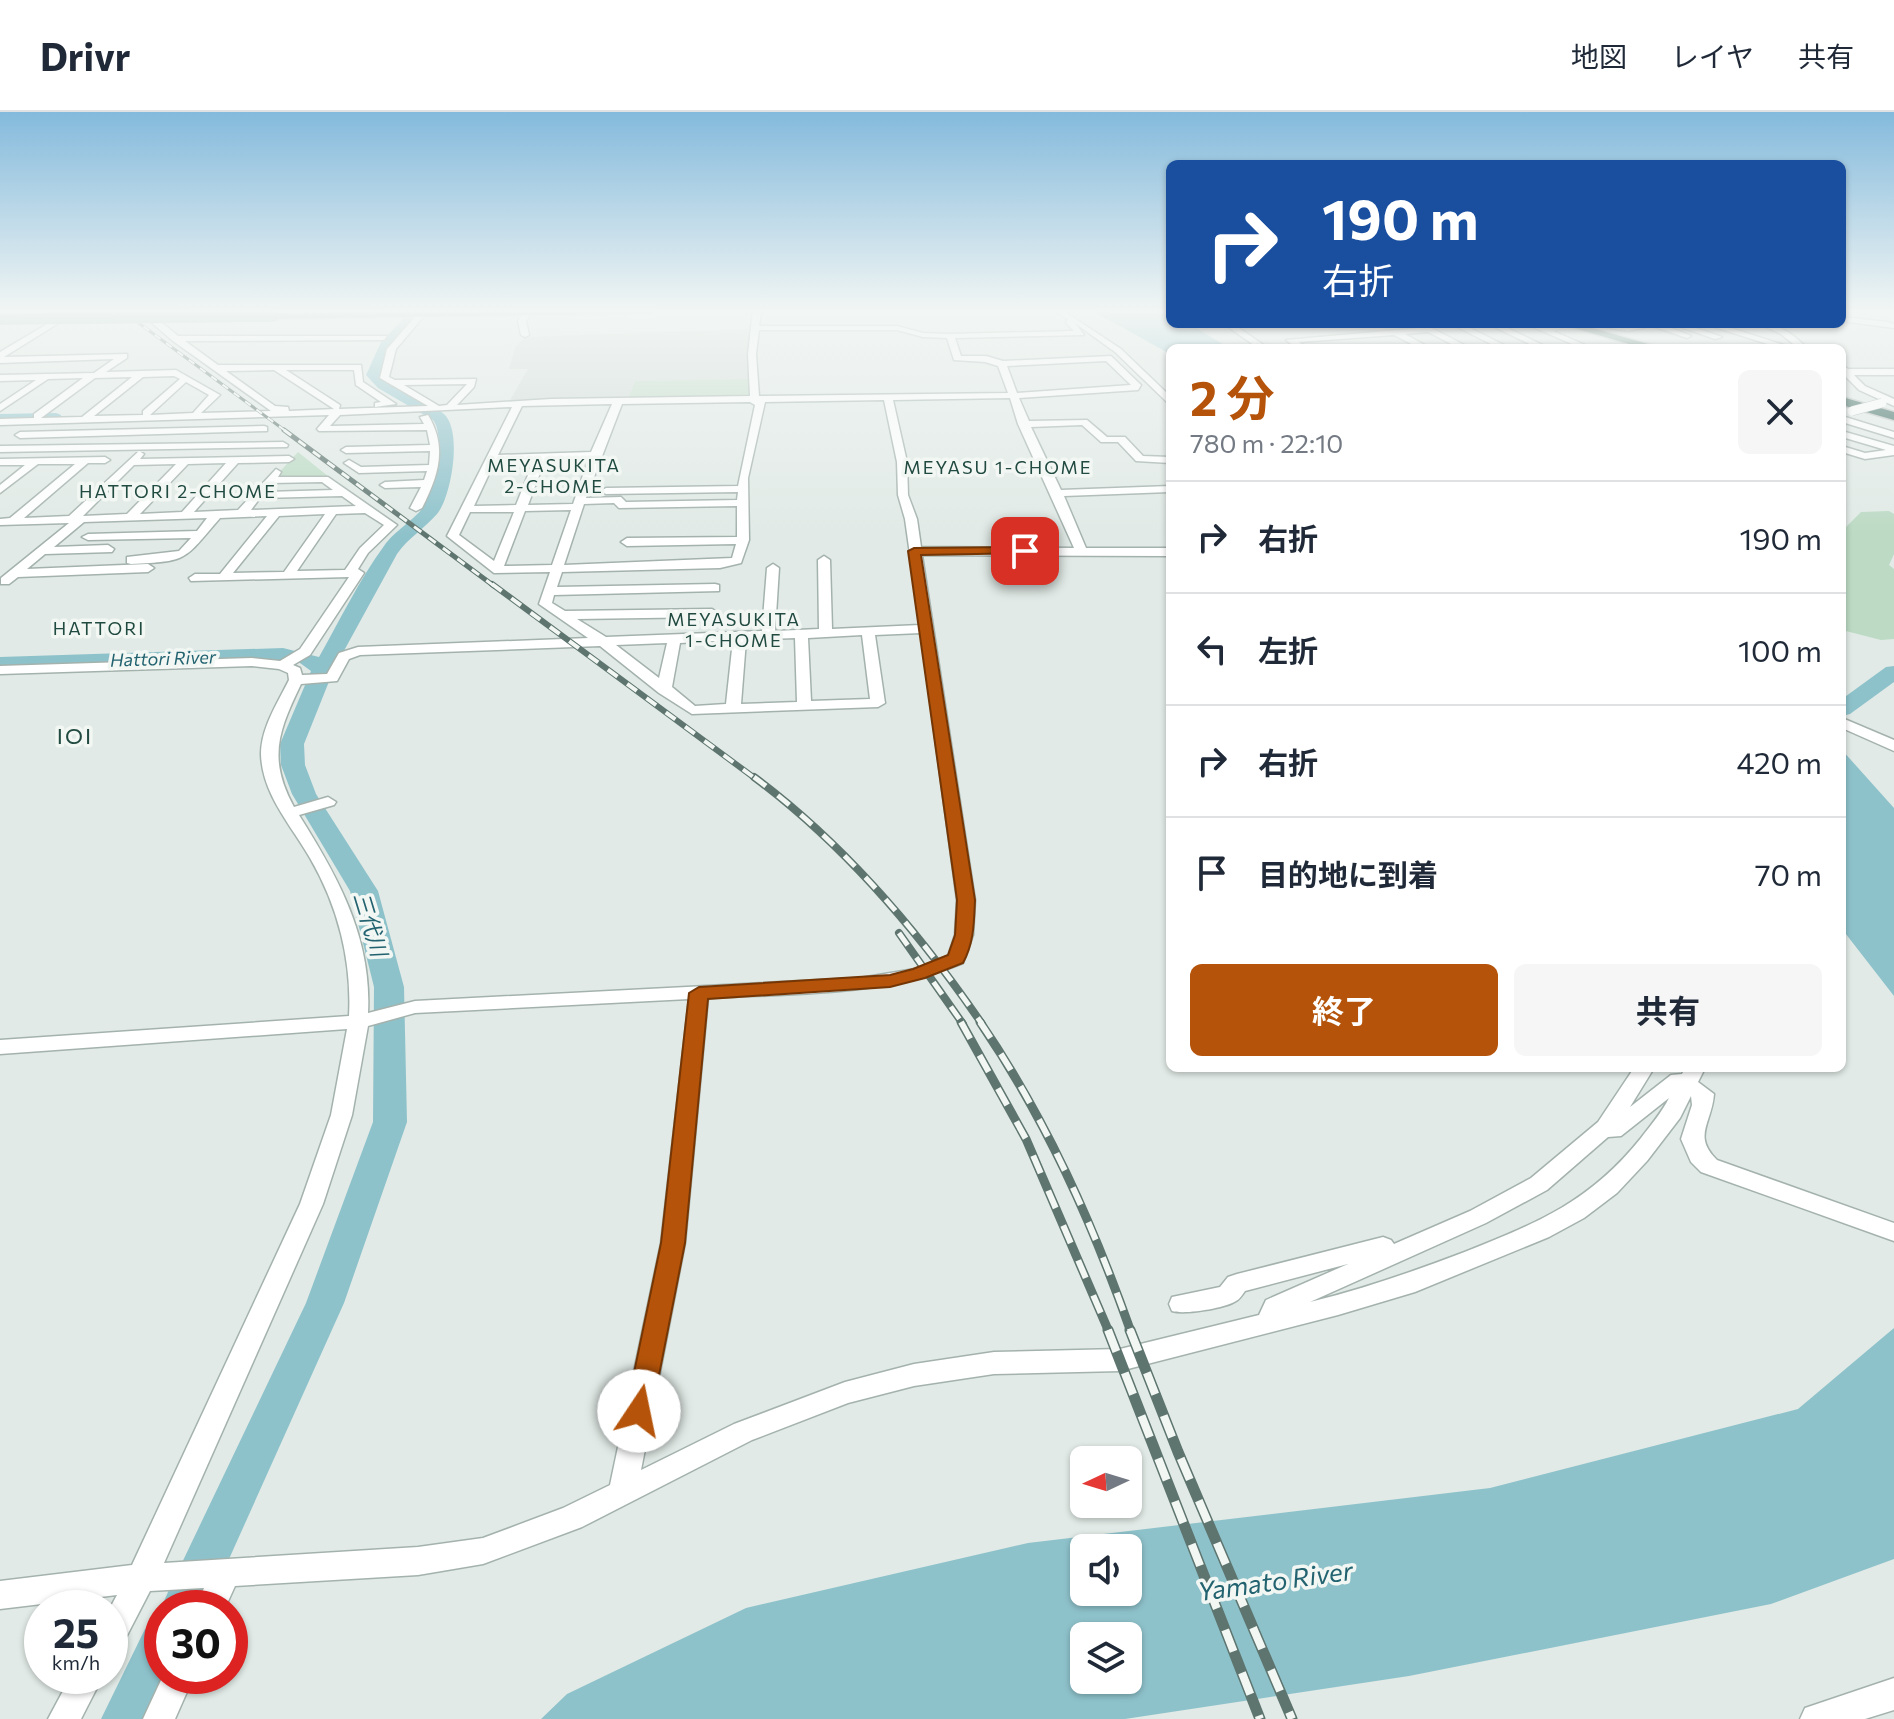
<!DOCTYPE html>
<html lang="ja">
<head>
<meta charset="utf-8">
<style>
	body { margin:0; font-family:Commissioner,"Noto Sans JP",sans-serif; background:#f6f6f7; color:#1f2937; height:100vh; display:flex; flex-direction:column; font-size:30px; white-space:nowrap }
	* { box-sizing:border-box; margin:0 }
	p { font-size:26px; color:#747a83 }
	.icon { flex:none; width:44px; height:44px; fill:none; stroke:currentColor; stroke-width:2; stroke-linecap:round; stroke-linejoin:round }
	.map { position:relative; flex:1; overflow:hidden }
	.sheet { position:absolute; left:1166px; top:232px; width:680px; height:728px; display:flex; flex-direction:column; background:#fff; border-radius:12px; box-shadow:0 2px 6px #0004 }
	.sheet>* { flex:none }
	.banner { position:absolute; left:1166px; top:48px; width:680px; height:168px; border-radius:12px; box-shadow:0 2px 6px #0004; background:#1a4fa0; color:#fff; overflow:hidden }
	.needle { width:52px; rotate:266deg }
	.tools { position:absolute; left:1070px; top:1334px; display:grid; gap:16px }
	.tools a { display:grid; place-items:center; width:72px; height:72px; border-radius:12px; background:#fff; box-shadow:0 2px 6px #0004; font-size:40px }
	.speed { position:absolute; left:24px; top:1478px; display:flex; gap:16px; font-size:40px; font-weight:700; text-align:center }
	.speed>* { display:grid; place-content:center; width:104px; height:104px; border-radius:50%; background:#fff; box-shadow:0 2px 6px #0004; line-height:1 }
	.speed small { font-size:20px; font-weight:400 }
	.speed .limit { border:12px solid #d22; background:#fff; color:#111 }
	.pin { position:absolute; display:grid; place-items:center; width:68px; height:68px; color:#fff; margin:-34px; border-radius:16px; box-shadow:0 4px 12px #0006 }
	.me { position:absolute; width:88px; margin:-44px; rotate:11deg; stroke-linejoin:round; filter:drop-shadow(0 0 6px #0008) }
	.turn { display:flex; align-items:center; gap:28px; height:168px; padding:0 24px; font-size:36px }
	.turn .icon { width:104px; height:104px; stroke-width:2.5 }
	.turn b { display:block; font-size:56px; line-height:68px }
	.round { display:grid; place-items:center; flex:none; width:84px; height:84px; border-radius:12px; background:#f6f6f7 }
	.summary { display:flex; align-items:center; justify-content:space-between; height:136px; padding:0 24px }
	h1 { font-size:48px; font-weight:700; line-height:60px; color:#b45309 }
	.primary-button { display:flex; gap:16px; margin-top:auto; padding:16px 24px }
	.primary-button a { flex:1; height:92px; border-radius:12px; background:#b45309; color:#fff; font-size:32px; font-weight:700; line-height:92px; text-align:center }
	.primary-button a+a { background:#f6f6f7; color:#1f2937 }
	ul { padding:0; list-style:none }
	li { display:flex; align-items:center; gap:24px; height:112px; padding:0 24px; border-top:2px solid #e0e1e3 }
	li div { flex:1 }
	li b { display:block; font-size:30px }
	li em { font-style:normal }
	header { display:flex; align-items:center; gap:48px; box-sizing:border-box; height:112px; padding:0 40px; background:#fff; border-bottom:2px solid #e0e1e3 }
	header strong { font-size:38px }
	nav { display:flex; gap:44px; margin-inline-start:auto; font-size:28px }
	.map>svg:first-child { display:block }
	.built { fill:#d0dad5 }
	.green { fill:#bcdac4 }
	.water { fill:#8ec2cb; fill-rule:evenodd }
	.lines { fill:none; stroke-linecap:round; stroke-linejoin:round }
	.river { fill:#8ec2cb; fill-rule:evenodd }
	.minor-casing { stroke:#a4b2ad; stroke-width:3 }
	.major-casing { stroke:#bdc4c2; stroke-width:3 }
	.highway-casing { stroke:#bdc4c2; stroke-width:3 }
	.minor { fill:#fff; fill-rule:evenodd }
	.major { fill:#6a9c8f; fill-rule:evenodd }
	.highway { fill:#326359; fill-rule:evenodd }
	.rail-far5-casing { stroke:#5e756f; stroke-width:3 }
	.rail-far4-casing { stroke:#5e756f; stroke-width:5 }
	.rail-far3-casing { stroke:#5e756f; stroke-width:6 }
	.rail-far2-casing { stroke:#5e756f; stroke-width:8 }
	.rail-far1-casing { stroke:#5e756f; stroke-width:9 }
	.rail-casing { stroke:#5e756f; stroke-width:11 }
	.rail-far5 { stroke:#f2f7f4; stroke-width:2; stroke-dasharray:7; stroke-linecap:butt }
	.rail-far4 { stroke:#f2f7f4; stroke-width:3; stroke-dasharray:9; stroke-linecap:butt }
	.rail-far3 { stroke:#f2f7f4; stroke-width:4; stroke-dasharray:12; stroke-linecap:butt }
	.rail-far2 { stroke:#f2f7f4; stroke-width:5; stroke-dasharray:15; stroke-linecap:butt }
	.rail-far1 { stroke:#f2f7f4; stroke-width:6; stroke-dasharray:19; stroke-linecap:butt }
	.rail { stroke:#f2f7f4; stroke-width:8; stroke-dasharray:23; stroke-linecap:butt }
	.minor-bridge-casing { stroke:#a4b2ad; stroke-width:10; stroke-linecap:butt }
	.major-bridge-casing { stroke:#bdc4c2; stroke-width:12; stroke-linecap:butt }
	.minor-bridge { stroke:#fff; stroke-width:9 }
	.major-bridge { stroke:#6a9c8f; stroke-width:11 }
	.route { fill:#b45309; stroke:#753606; stroke-width:2 }
	.labels { text-anchor:middle; dominant-baseline:central; stroke-width:7; stroke-linejoin:round; paint-order:stroke }
	.far-neighbourhood-label { font-size:18px; letter-spacing:2px; fill:#214a40; stroke:#f2f7f4 }
	.far-water-label { font-size:18px; font-style:italic; fill:#236370; stroke:#f2f7f4 }
	.neighbourhood-label { font-size:22px; letter-spacing:2px; fill:#214a40; stroke:#f2f7f4 }
	.water-label { font-size:22px; font-style:italic; fill:#236370; stroke:#f2f7f4 }
	.near-water-label { font-size:26px; font-style:italic; fill:#236370; stroke:#f2f7f4 }
</style>
</head>
<body>
<header>
<strong>Drivr</strong>
<nav><a>地図</a><a>レイヤ</a><a>共有</a></nav>
</header>
<div class="map">
<svg width="1894" height="1607" viewBox="0 0 1894 1607">
	<rect width="100%" height="100%" fill="#e1eae6"/>
	<path class="built" d="M752,217L748,242L749,267L635,269L628,288L509,290L528,257H509L515,236L525,225Z"/>
	<path class="green" d="M749,267L750,287L628,288L635,269Z
		M298,340L329,365L274,366Z
		M1889,399L1894,402V442L1889,453L1894,457V527L1881,528L1842,518V419L1861,400Z"/>
	<path class="water" d="M1091,198H1169L1170,212H1190L1229,236H1170V242Z
		M1842,638L1894,696V884L1842,817Z
		M1894,1216V1447L1771,1492L1409,1564L1125,1607H541L567,1582L746,1496L1028,1431L1490,1376L1798,1297ZM1128,1436V1480H1084V1436ZM1128,1524V1568H1084V1524Z"/>
	<g class="lines">
		<path class="river" d="M412,198H424L392,234L380,262C398,280 425,286 444,302C463,319 451,386 437,402C424,417 408,426 397,442L334,557L304,632L305,653L316,682L378,779L404,875L407,1010L344,1191L207,1496H162V1498L161,1496L168,1480L306,1191L373,1010L374,875L350,779L292,682L281,653L280,632L311,559L300,551L283,548L0,557V545L283,536L319,545C340,508 359,468 384,434C394,419 416,407 423,395C434,379 446,323 433,308L378,276L366,263L381,230Z
			M56,301L61,303V309L0,312V302Z
			M1894,554V570L1850,602L1842,604V587L1886,555Z
			M162,1510V1564H172L151,1607H101L145,1517Z"/>
		<defs>
			<path id="minor" d="M49,198L78,199L4,245L127,242V246L106,260L176,258L220,283L201,301L271,299L173,229L137,198H195L191,200L150,201L178,224H387L384,228L185,229L218,253H361L363,270L396,292L375,295V291L381,290L356,273L354,258H286L340,293L339,297L428,294L380,266L387,237L421,198H429L396,237L389,265L395,268L476,267L474,275L457,293L551,287L750,284L748,242L753,198H761L759,214H897L923,221L950,222L1074,219L1066,211L1068,207L1053,198H1062L1121,237L1170,284V293L1115,240L1075,211L1084,223L955,226L961,244H986L1003,249L1111,244L1141,273L1138,278L1019,286L1029,309L1087,308L1107,325H1125L1143,344L1170,345V351L1136,349L1118,330H1101L1082,313L1031,315L1061,378L1170,374V380L1064,384L1086,436H1170V444L922,443L975,788L973,823L963,851C880,885 796,881 708,886L685,1131L641,1358L734,1312L845,1270L914,1252L994,1240L1120,1237L1259,1203L1266,1188L1348,1152L1245,1179C1242,1183 1240,1187 1236,1189C1226,1196 1184,1203 1172,1199L1169,1192L1172,1185L1220,1175L1228,1165L1237,1162L1383,1125L1391,1128L1394,1132L1470,1099L1531,1066L1598,1010L1634,956H1654L1630,995L1671,963L1682,962L1685,956H1705L1698,970L1714,982C1712,1011 1692,1024 1717,1048L1894,1111V1129L1701,1060L1691,1050L1681,1027L1692,993L1691,984L1680,1006L1647,1049L1617,1081L1584,1106L1549,1125L1415,1180L1338,1203L1120,1259L994,1262L914,1274L848,1291L752,1328L582,1415L483,1452L418,1463L235,1474L225,1496H195L204,1476L150,1479L121,1535L110,1540V1496L117,1483L0,1497V1469L132,1453L300,1092L331,1003L347,917L0,942V928L349,904C352,849 338,794 310,746C291,713 262,682 261,642C261,616 278,590 289,568L288,561L279,557L252,554L0,562V554L252,546L280,549L300,537L349,465L191,469L189,466L195,462H220L267,404L220,406C183,449 189,449 131,452L127,451V445L179,439L191,426L88,428L82,425L88,422L197,419L207,406L84,410L54,435L108,433L114,437L112,440L45,442L27,457L148,452L154,456L148,460L18,465L9,472H1V466L69,411L0,413V407L10,406L75,352H38L0,381V373L25,353H0V347L105,345L110,348L105,351H88L24,406L69,404L139,339L144,342L140,347L289,344L294,347L289,350L238,351L194,400L238,398L276,357L281,360L278,365H328L397,413L368,441L358,457L364,461L310,543L293,553L300,556L302,563L327,562L339,541L358,535L588,526L539,492L550,460L494,461L447,424L512,295L340,303L330,314L424,312L420,305L428,303C448,336 438,364 422,396L416,399L410,396L421,375L385,376L380,373L385,370L424,368L427,359L359,361L344,351L349,348L361,355L429,353L430,339L346,341L341,338L346,335L430,333L427,318L319,319L317,317L329,303L0,313V307L34,306V302L83,266L48,267L0,299V292L36,268L0,269V263L94,261L114,247L0,251V240L64,202L1,204L0,200ZM759,218H897L923,225L947,226L954,248L985,250L998,254L1008,281L759,284L756,242ZM1106,249L1131,273L1017,281L1007,254ZM274,258L334,297H335L289,299L288,295L275,294L226,259ZM174,264L180,267L143,299V303L94,304L143,265ZM132,265L82,305L41,306L95,266ZM186,270L209,283L193,301L150,303ZM467,272L447,293L439,294L404,273ZM1010,286L1018,312L1074,436L921,435L917,407L908,383L907,350L893,288ZM884,288L897,350L898,383L905,407L920,513L832,517L830,448L824,444L818,448L819,517L775,519L779,456L773,452L767,456L762,519L606,525L577,507L712,505L718,501L712,497L565,499L552,491L554,483L719,479V473L715,472L557,475L562,460L720,456L741,451L749,428L748,366L765,290ZM750,290L755,293L738,374L606,376L601,379L606,382L738,380L737,388L626,390L621,385L586,386L622,292ZM612,292L591,340L498,343L522,294ZM589,346L573,392L528,393L545,348ZM534,348L516,393L474,394L495,349ZM226,351L182,400L140,402L188,352ZM176,352L127,402L83,404L134,353ZM322,370L333,378L266,380L272,371ZM342,384L356,394L251,398L260,386ZM614,391L619,396L737,394V425L627,426L621,430L627,434L736,432L732,446L564,453L584,392ZM571,398L552,453L504,454L525,399ZM470,400H514L494,449L459,423ZM365,401L384,413L360,436L345,458L297,459L336,402ZM325,402L284,460L233,461L279,404ZM921,521L957,788L955,823L948,844L915,857L860,866L415,889L368,901C372,826 338,765 299,703L334,693L336,690L328,685L294,695C267,646 279,618 301,572L337,569L349,547L360,543L600,534L659,581L692,602L878,595L885,591L875,523ZM862,523L870,587L811,589L808,526ZM795,526L797,590L741,592L746,528ZM733,528L726,592L695,594L672,575L680,531ZM667,531L659,566L616,533ZM689,887L661,1131L610,1373L563,1396L483,1426L418,1435L164,1451L323,1092L352,1003L368,914L415,901ZM1669,986C1662,1000 1651,1013 1641,1026C1589,1091 1537,1111 1462,1141C1412,1160 1363,1177 1310,1190L1486,1111L1547,1078L1608,1025L1621,1024Z
				M524,199L531,201L526,209L529,223L525,225L521,223L518,209Z
				M1842,205L1887,210L1894,212V216L1842,209Z
				M1224,212H1233L1268,236H1258Z
				M1417,212H1424L1470,236H1459L1428,220L1405,222L1430,236H1419L1394,223L1299,230L1307,236H1297L1286,228L1420,216Z
				M1451,212H1462L1510,236H1499Z
				M1488,212H1499L1549,236H1538Z
				M1526,212H1537L1592,236H1581Z
				M1588,212L1628,215L1661,212L1691,224L1687,226L1652,214L1628,219Z
				M1672,212H1684L1722,225L1715,227Z
				M1705,212H1718L1787,234L1780,236Z
				M1759,212C1780,212 1793,222 1807,236H1798L1781,222Z
				M1842,253L1848,257H1894V263H1854L1865,274L1894,287V294L1859,278L1842,261Z
				M1842,304L1894,320V326L1842,310Z
				M264,314L267,315V319L20,326L15,323L20,320Z
				M1842,319L1894,334V343L1865,347L1842,340V334L1865,341L1886,338L1842,325Z
				M283,330L288,333L287,335L0,340V334Z
				M1842,606L1894,628V639L1842,616Z
				M71,1564H103L81,1607H48Z
				M163,1564H194L175,1607H143Z
				M1894,1566V1598L1865,1607H1800L1805,1596Z"/>
			<path id="major" d="M491,198H656L651,201L274,207L269,204L274,201Z"/>
			<path id="highway" d="M1560,212H1578L1662,236H1643Z
				M1842,285L1894,300V308L1842,293Z"/>
		</defs>
		<use href="#minor" class="minor-casing"/>
		<use href="#major" class="major-casing"/>
		<use href="#highway" class="highway-casing"/>
		<use href="#minor" class="minor"/>
		<use href="#major" class="major"/>
		<use href="#highway" class="highway"/>
		<defs>
			<path id="rail-far5" d="M121,198L287,320"/>
			<path id="rail-far4" d="M284,318L494,474"/>
			<path id="rail-far3" d="M492,472L756,667"/>
			<path id="rail-far2" d="M754,665C844,732 919,820 982,912
				M899,821L963,912"/>
			<path id="rail-far1" d="M961,910L1026,1027L1109,1220
				M980,910C1046,1007 1092,1110 1131,1220"/>
			<path id="rail" d="M1108,1218L1260,1607
				M1130,1218L1178,1340L1292,1607"/>
		</defs>
		<use href="#rail-far5" class="rail-far5-casing"/>
		<use href="#rail-far4" class="rail-far4-casing"/>
		<use href="#rail-far3" class="rail-far3-casing"/>
		<use href="#rail-far2" class="rail-far2-casing"/>
		<use href="#rail-far1" class="rail-far1-casing"/>
		<use href="#rail" class="rail-casing"/>
		<use href="#rail-far5" class="rail-far5"/>
		<use href="#rail-far4" class="rail-far4"/>
		<use href="#rail-far3" class="rail-far3"/>
		<use href="#rail-far2" class="rail-far2"/>
		<use href="#rail-far1" class="rail-far1"/>
		<use href="#rail" class="rail"/>
		<defs>
			<path id="minor-bridge" d="M1550,215L1563,212
				M1852,299L1882,291"/>
			<path id="major-bridge" d="M0,207L274,204"/>
		</defs>
		<use href="#minor-bridge" class="minor-bridge-casing"/>
		<use href="#major-bridge" class="major-bridge-casing"/>
		<use href="#minor-bridge" class="minor-bridge"/>
		<use href="#major-bridge" class="major-bridge"/>
	</g>
	<linearGradient id="sky" x2="0" y2="1"><stop stop-color="#84badc"/><stop offset="0.47" stop-color="#f2f6f4"/><stop offset="1" stop-color="#f2f6f4" stop-opacity="0"/></linearGradient>
	<rect width="1894" height="423" fill="url(#sky)"/>
	<path class="route" d="M1025,435L1031,439L1030,441L921,443L975,788C974,811 974,831 963,851L925,866L890,875L708,887L685,1131L652,1299L648,1307L639,1310L630,1307L626,1299L661,1131L689,881L699,875L890,863L913,857L948,843L955,823L957,788L908,439L914,436Z"/>
	<g class="labels">
		<g class="far-neighbourhood-label">
			<text x="554" y="353">MEYASUKITA<tspan x="554" dy="21">2-CHOME</tspan></text>
			<text x="998" y="355">MEYASU 1-CHOME</text>
			<text x="178" y="379">HATTORI 2-CHOME</text>
			<text x="734" y="507">MEYASUKITA<tspan x="734" dy="21">1-CHOME</tspan></text>
			<text x="99" y="516">HATTORI</text>
		</g>
		<g class="far-water-label">
			<text transform="translate(163 546) rotate(-2)">Hattori River</text>
		</g>
		<g class="neighbourhood-label">
			<text x="75" y="623">IOI</text>
		</g>
		<g class="water-label">
			<text transform="translate(371 812) rotate(73)">三代川</text>
		</g>
		<g class="near-water-label">
			<text transform="translate(1275 1468) rotate(-8)">Yamato River</text>
		</g>
	</g>
</svg>
<div class="tools">
<a><svg class="needle" viewBox="-14 -14 28 28"><path d="M0-13l5 13h-10z" fill="#e53935"/><path d="M0 13l5-13h-10z" fill="#747a83"/></svg></a>
<a><svg class="icon" aria-label="sound" viewBox="0 0 24 24"><path d="M4 9h4l5-4v14l-5-4H4zM17 9q2 3 0 6"/></svg></a>
<a><svg class="icon" aria-label="layers" viewBox="0 0 24 24"><path d="M12 4l9 5-9 5-9-5zM3 14l9 5 9-5"/></svg></a>
</div>
<div class="speed"><div>25<small>km/h</small></div><div class="limit">30</div></div>
<div class="pin" style="left:1025px;top:439px;background:#d93025"><svg class="icon" aria-label="arrive" viewBox="0 0 24 24"><path d="M6 21V4h12l-3 4 3 4H6"/></svg></div>
<svg class="me" style="left:639px;top:1299px" viewBox="-20 -20 40 40"><circle r="19" fill="#fff"/><path d="M0-13L10 11 0 6-10 11z" fill="#b45309"/></svg>
<div class="banner">
<div class="turn"><svg class="icon" aria-label="right" viewBox="0 0 24 24"><path d="M7 20v-9h11M14 6l5 5-5 5"/></svg><div><b>190 m</b>右折</div></div>
</div>
<section class="sheet">
<div class="summary"><div><h1>2 分</h1><p>780 m · 22:10</p></div><a class="round"><svg class="icon" aria-label="close" viewBox="0 0 24 24"><path d="M6 6l12 12M18 6L6 18"/></svg></a></div>
<ul>
<li><svg class="icon" aria-label="right" viewBox="0 0 24 24"><path d="M7 20v-9h11M14 6l5 5-5 5"/></svg><div><b>右折</b></div><em>190 m</em></li>
<li><svg class="icon" aria-label="left" viewBox="0 0 24 24"><path d="M17 20v-9H6M10 6l-5 5 5 5"/></svg><div><b>左折</b></div><em>100 m</em></li>
<li><svg class="icon" aria-label="right" viewBox="0 0 24 24"><path d="M7 20v-9h11M14 6l5 5-5 5"/></svg><div><b>右折</b></div><em>420 m</em></li>
<li><svg class="icon" aria-label="arrive" viewBox="0 0 24 24"><path d="M6 21V4h12l-3 4 3 4H6"/></svg><div><b>目的地に到着</b></div><em>70 m</em></li>
</ul>
<div class="primary-button"><a>終了</a><a>共有</a></div>
</section>
</div>
</body>
</html>
